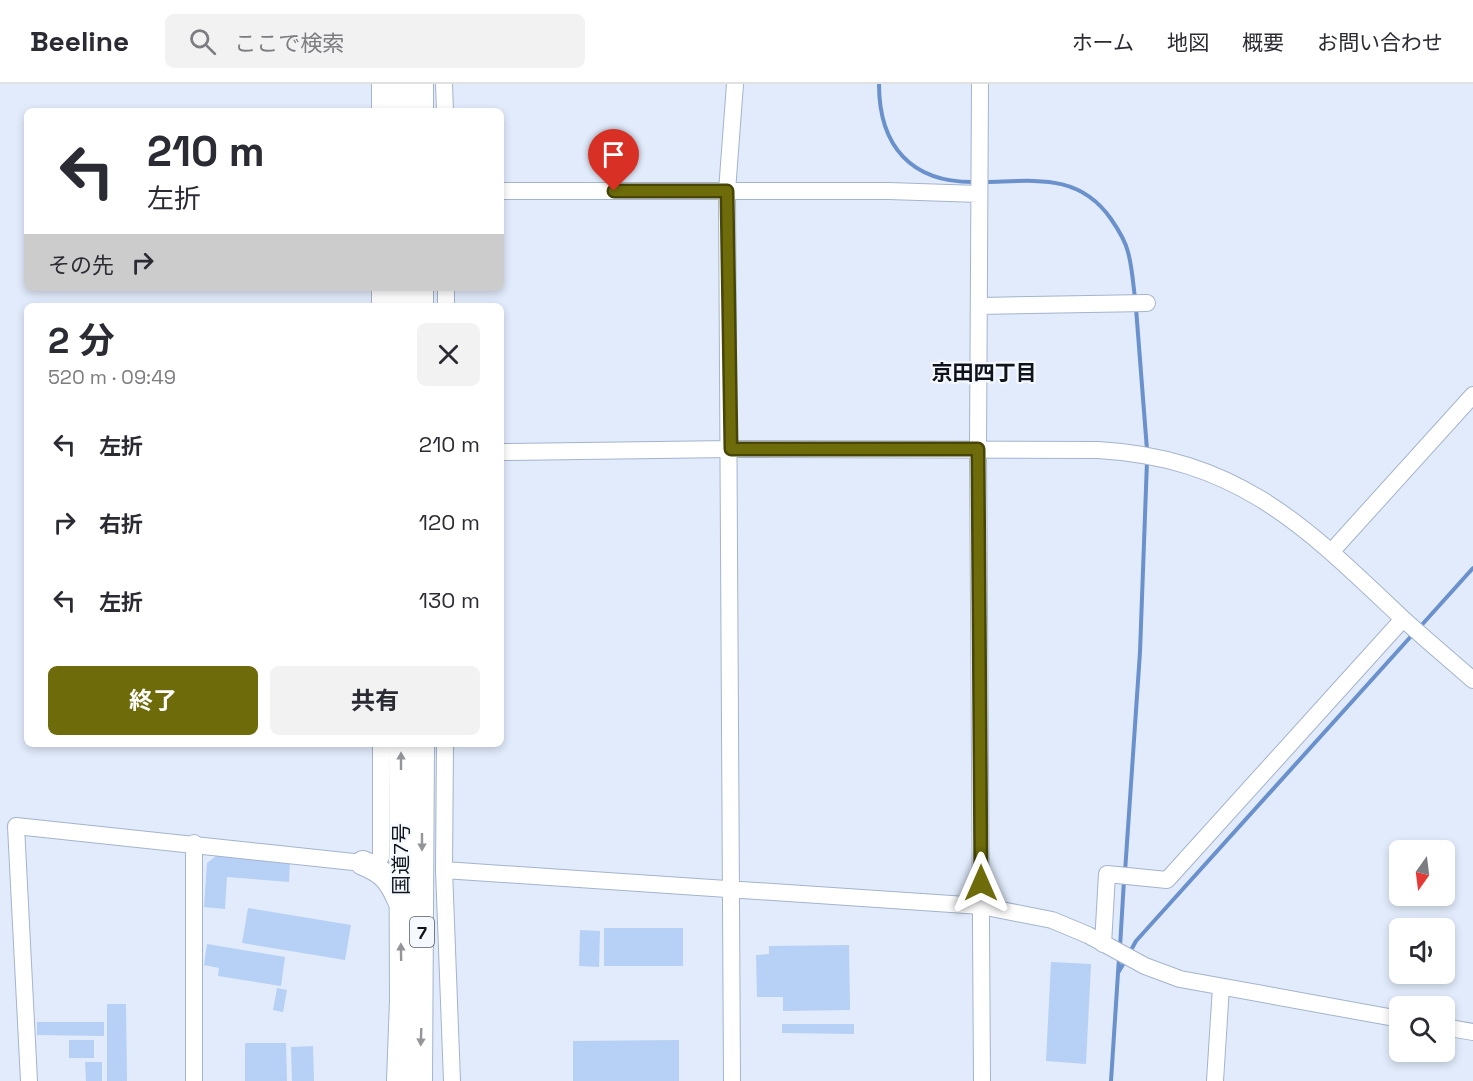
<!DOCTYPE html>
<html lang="ja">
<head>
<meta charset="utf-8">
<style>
	body { margin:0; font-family:"Space Grotesk","Noto Sans JP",sans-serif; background:#f2f2f3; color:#2b2b33; height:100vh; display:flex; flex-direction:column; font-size:22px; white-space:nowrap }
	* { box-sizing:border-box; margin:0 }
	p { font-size:20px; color:#7c7c81 }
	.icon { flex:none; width:33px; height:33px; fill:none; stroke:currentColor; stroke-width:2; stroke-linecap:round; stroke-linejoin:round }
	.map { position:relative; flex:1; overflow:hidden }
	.side { position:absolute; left:24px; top:219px; width:480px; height:444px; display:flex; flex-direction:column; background:#fff; border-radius:9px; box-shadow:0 3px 9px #0003 }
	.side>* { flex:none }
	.banner { position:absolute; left:24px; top:24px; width:480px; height:183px; border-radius:9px; box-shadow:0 3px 9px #0003; background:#fff; color:#2b2b33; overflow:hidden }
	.needle { width:39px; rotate:194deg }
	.fabs { position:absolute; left:1389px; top:756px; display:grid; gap:12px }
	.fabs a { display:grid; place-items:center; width:66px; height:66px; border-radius:9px; background:#fff; box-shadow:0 3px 9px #0003; font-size:30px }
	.pin { position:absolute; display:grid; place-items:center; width:51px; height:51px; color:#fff; margin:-62px -26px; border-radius:50% 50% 50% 0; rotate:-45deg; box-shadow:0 0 6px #0007 }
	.pin .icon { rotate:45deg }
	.me { position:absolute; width:66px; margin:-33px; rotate:0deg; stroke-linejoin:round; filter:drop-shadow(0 0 4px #0008) }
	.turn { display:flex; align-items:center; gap:21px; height:126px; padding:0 24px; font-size:27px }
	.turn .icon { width:78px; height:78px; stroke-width:2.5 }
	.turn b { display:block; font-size:42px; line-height:51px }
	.then { display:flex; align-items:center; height:57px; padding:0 24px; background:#0003; gap:12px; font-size:22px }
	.round { display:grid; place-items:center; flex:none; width:63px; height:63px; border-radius:9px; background:#f2f2f3 }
	.overview { display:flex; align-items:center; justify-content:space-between; height:102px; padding:0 24px }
	h1 { font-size:36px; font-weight:700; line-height:45px }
	.button { display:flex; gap:12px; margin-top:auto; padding:12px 24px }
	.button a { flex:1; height:69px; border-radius:9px; background:#6d6b0a; color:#fff; font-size:24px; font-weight:700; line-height:69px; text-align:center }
	.button a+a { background:#f2f2f3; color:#2b2b33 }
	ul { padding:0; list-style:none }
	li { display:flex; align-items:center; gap:18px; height:78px; padding:0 24px }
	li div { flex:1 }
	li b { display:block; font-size:22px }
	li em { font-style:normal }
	header { display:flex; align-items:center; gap:36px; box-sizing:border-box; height:84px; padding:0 30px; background:#fff; border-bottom:2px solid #e1e1e2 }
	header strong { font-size:28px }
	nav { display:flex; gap:33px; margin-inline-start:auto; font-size:21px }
	.search { width:420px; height:54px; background:#f2f2f3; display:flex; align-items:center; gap:15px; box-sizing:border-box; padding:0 21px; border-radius:9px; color:#7c7c81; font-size:22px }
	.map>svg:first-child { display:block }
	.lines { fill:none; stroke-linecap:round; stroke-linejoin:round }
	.stream { stroke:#6a91cc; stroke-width:4 }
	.building { fill:#b7d0f5 }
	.minor-casing { stroke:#a4b4cc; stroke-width:18 }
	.highway-casing { stroke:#a4b4cc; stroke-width:26 }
	.minor { stroke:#fff; stroke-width:16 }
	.highway { stroke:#fff; stroke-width:24 }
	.oneway { fill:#939599 }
	.route-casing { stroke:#474606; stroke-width:15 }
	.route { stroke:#6d6b0a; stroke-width:10 }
	.labels { text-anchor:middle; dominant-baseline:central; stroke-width:4.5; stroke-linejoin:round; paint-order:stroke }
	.shield { fill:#f5f8fd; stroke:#535860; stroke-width:1.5 }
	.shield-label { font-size:18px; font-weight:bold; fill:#0e131c }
	.street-label { font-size:20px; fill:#0e131c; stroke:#f5f8fd }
	.neighbourhood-label { font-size:21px; font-weight:bold; fill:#0e131c; stroke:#f5f8fd }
</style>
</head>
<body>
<header>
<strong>Beeline</strong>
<div class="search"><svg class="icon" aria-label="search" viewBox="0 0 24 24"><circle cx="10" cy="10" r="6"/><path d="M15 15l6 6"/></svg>ここで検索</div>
<nav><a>ホーム</a><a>地図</a><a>概要</a><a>お問い合わせ</a></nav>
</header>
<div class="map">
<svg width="1473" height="997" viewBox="0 0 1473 997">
	<rect width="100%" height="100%" fill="#e1ebfb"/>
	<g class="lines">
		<path class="stream" d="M879,0C879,62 911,99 975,98
			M985,98C1035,97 1079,89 1111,135C1118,145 1125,156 1128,168C1132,182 1133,199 1135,214
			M1136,224L1147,366
			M1419,544L1473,484
			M1125,788L1140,568L1147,377
			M1120,863L1124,796
			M1130,868L1136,857L1414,549
			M1118,889L1119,874
			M1111,997L1118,889L1125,877"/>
	</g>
	<path class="building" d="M216,772L290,777L289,798L227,793L225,825L204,823L207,779Z
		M248,824L351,841L345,876L242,859Z
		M604,844H683V882H604Z
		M580,846L600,847L599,883L579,882Z
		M207,860L285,873L281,902L218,892L219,884L204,881Z
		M849,861L850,926L783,927V913H757L756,871L769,870V862Z
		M1051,878L1091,880L1086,980L1046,977Z
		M277,904L287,906L283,928L273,926Z
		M107,920H126L127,997H107Z
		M37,938H104V952L37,951Z
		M782,940H854V950L782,949Z
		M69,956H94V974H69Z
		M679,956V997H573V957Z
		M245,959H286L287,997H245Z
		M313,962L314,997H292L291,963Z
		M85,978H102V997H86Z"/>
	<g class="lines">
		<defs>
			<path id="minor" d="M444,0L445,27
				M980,0L978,365L982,997
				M380,27V0
				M501,107H889L979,110
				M380,222V204
				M446,222V204
				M980,222L1147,219
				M501,368L731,365L1098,366C1238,374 1305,442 1401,533C1424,554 1449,575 1473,596
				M1332,467L1473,311
				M381,660V773
				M445,660L444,786L452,997
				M194,759V997
				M444,786L981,822L1052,836L1088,851L1145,882L1180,895L1400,935
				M1103,860L1107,790L1167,796L1403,535
				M1444,943L1473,948
				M29,997L16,742L363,779
				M732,997L727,107L735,0
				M1215,997L1221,903"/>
			<path id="highway" d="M400,0V27
				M421,27V0
				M400,204V222
				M421,204V222
				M363,779C385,788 391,796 400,817
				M399,997L402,916L401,660
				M420,997L422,660"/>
		</defs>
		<use href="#minor" class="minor-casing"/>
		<use href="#highway" class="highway-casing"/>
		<use href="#minor" class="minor"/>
		<use href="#highway" class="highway"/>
	</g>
	<defs><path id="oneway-solid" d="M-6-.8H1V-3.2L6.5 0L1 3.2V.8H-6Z" transform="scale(1.5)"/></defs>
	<g class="oneway">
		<use href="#oneway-solid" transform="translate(401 677) rotate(-90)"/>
		<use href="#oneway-solid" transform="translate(422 758) rotate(90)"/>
		<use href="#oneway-solid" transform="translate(401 868) rotate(-91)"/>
		<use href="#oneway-solid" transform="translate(421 953) rotate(92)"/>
	</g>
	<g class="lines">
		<defs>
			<path id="route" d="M614,107H727L731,365H978L981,799"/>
		</defs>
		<use href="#route" class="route-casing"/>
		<use href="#route" class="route"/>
	</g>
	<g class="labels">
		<rect class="shield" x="410" y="833" width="24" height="30" rx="4.5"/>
		<g class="shield-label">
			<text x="422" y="848">7</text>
		</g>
		<g class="street-label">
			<text transform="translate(401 775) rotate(-90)">国道7号</text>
		</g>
		<g class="neighbourhood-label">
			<text x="984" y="288">京田四丁目</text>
		</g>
	</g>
</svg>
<div class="fabs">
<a><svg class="needle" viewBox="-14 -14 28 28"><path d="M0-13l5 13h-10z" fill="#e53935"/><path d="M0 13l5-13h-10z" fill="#7c7c81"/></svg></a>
<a><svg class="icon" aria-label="sound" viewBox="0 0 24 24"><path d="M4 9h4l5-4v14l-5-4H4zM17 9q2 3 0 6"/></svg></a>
<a><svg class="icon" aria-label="search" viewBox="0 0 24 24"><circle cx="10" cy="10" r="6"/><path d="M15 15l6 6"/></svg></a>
</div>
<div class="pin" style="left:614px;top:107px;background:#d93025"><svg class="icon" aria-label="arrive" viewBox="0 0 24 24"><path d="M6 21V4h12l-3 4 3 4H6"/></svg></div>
<svg class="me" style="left:981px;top:799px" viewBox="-20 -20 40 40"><path d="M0-17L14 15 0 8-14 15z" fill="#6d6b0a" stroke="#fff" stroke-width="4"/></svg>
<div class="banner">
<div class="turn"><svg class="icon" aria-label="left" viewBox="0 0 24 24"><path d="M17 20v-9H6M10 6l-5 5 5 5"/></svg><div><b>210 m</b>左折</div></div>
<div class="then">その先<svg class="icon" aria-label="right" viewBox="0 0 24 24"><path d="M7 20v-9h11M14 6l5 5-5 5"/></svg></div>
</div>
<section class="side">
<div class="overview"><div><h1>2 分</h1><p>520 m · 09:49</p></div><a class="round"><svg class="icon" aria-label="close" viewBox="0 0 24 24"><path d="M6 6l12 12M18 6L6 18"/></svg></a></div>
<ul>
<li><svg class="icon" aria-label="left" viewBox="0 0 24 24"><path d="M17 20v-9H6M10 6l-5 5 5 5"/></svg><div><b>左折</b></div><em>210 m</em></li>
<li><svg class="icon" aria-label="right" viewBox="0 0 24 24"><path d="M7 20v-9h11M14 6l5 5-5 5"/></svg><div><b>右折</b></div><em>120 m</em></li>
<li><svg class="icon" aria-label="left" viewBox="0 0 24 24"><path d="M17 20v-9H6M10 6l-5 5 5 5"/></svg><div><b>左折</b></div><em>130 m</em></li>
</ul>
<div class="button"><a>終了</a><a>共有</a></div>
</section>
</div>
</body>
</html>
